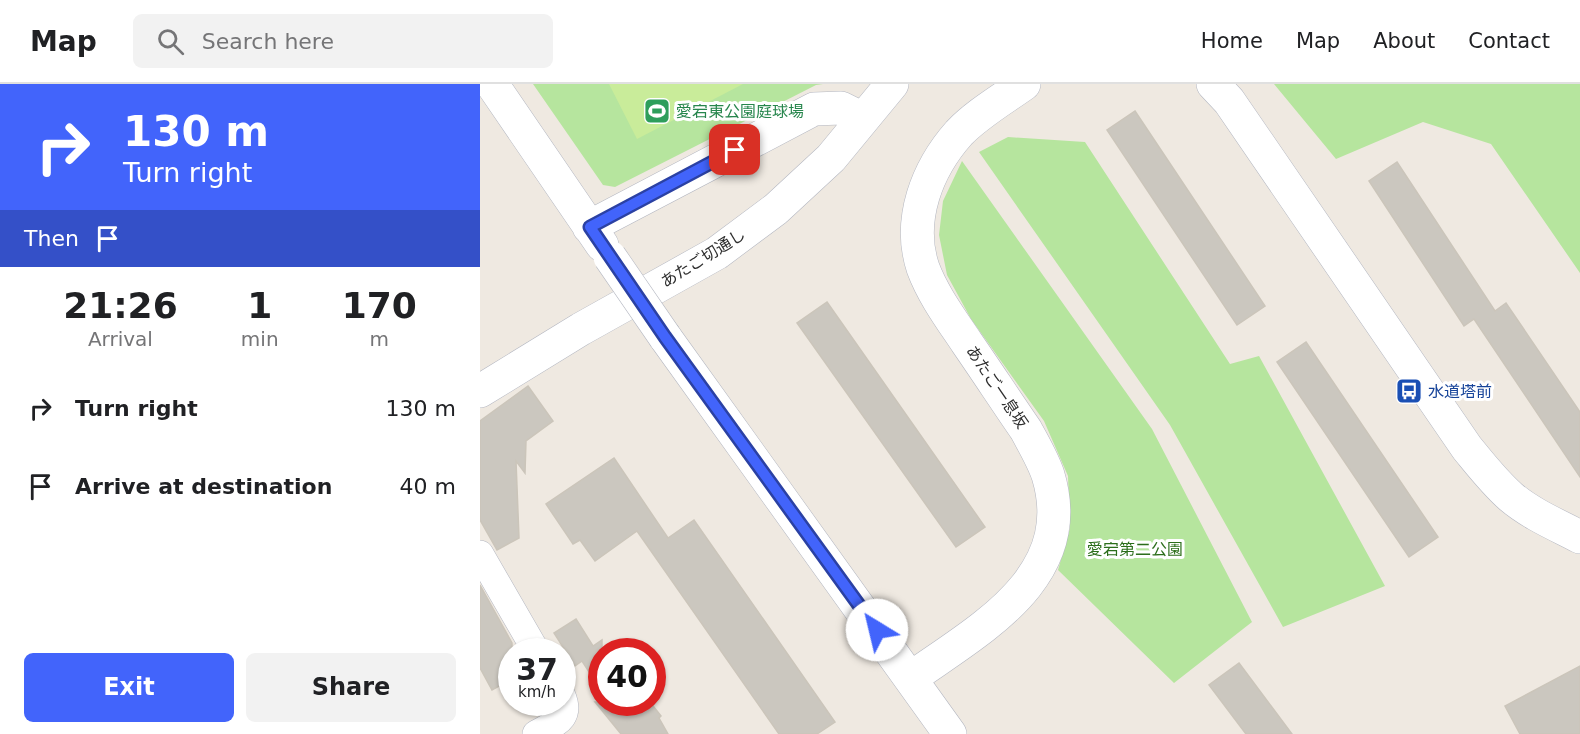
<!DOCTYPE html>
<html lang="en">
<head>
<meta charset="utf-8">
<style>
	body { margin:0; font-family:"DejaVu Sans","Noto Sans JP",sans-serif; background:#f2f2f2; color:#202124; height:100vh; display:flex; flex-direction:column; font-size:22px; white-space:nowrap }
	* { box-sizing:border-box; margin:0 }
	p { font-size:20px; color:#757577 }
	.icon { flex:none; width:33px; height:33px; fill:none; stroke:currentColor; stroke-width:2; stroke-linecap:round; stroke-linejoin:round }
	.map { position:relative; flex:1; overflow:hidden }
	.panel { display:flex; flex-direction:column; background:#fff; width:480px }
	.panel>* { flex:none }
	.banner { background:#4264fb; color:#fff; overflow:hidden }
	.speed { position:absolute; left:18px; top:554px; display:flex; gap:12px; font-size:30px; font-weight:700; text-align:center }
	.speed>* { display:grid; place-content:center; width:78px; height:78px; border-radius:50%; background:#fff; box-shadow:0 2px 4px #0004; line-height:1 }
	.speed small { font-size:15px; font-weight:400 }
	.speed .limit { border:9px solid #d22; background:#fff; color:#111 }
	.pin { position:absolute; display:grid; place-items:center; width:51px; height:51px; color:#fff; margin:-26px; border-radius:12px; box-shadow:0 3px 9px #0006 }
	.me { position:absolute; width:66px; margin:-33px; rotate:324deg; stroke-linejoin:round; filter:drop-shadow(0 0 4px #0008) }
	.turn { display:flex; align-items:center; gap:21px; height:126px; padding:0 24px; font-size:27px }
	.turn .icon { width:78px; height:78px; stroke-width:2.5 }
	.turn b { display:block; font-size:42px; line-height:51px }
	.then { display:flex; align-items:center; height:57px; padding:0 24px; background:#0003; gap:12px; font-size:22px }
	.eta { display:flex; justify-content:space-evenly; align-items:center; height:102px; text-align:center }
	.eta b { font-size:36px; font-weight:600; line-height:42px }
	.button { display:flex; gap:12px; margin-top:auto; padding:12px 24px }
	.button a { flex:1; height:69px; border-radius:9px; background:#4264fb; color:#fff; font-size:24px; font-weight:600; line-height:69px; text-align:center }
	.button a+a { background:#f2f2f2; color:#202124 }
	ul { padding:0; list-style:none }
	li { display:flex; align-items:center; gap:18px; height:78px; padding:0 24px }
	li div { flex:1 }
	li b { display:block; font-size:22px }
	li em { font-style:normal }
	header { display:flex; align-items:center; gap:36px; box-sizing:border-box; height:84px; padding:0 30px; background:#fff; border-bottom:2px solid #e0e0e0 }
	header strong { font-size:28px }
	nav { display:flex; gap:33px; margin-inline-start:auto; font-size:21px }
	.search { width:420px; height:54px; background:#f2f2f2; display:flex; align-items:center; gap:15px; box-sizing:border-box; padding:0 21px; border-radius:9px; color:#757577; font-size:22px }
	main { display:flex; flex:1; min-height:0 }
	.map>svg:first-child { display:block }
	.green { fill:#b6e59e }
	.pitch { fill:#c9ec9a }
	.building { fill:#cbc7bf; stroke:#cbc5ba; stroke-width:1.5 }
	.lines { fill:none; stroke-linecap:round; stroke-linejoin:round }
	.street-casing { stroke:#b4b7c1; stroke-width:28 }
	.secondary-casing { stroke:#b4b7c1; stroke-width:34 }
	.street { stroke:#fff; stroke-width:27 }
	.secondary { stroke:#fff; stroke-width:33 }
	.secondary-bridge-casing { stroke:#b4b7c1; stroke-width:34; stroke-linecap:butt }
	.secondary-bridge { stroke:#fff; stroke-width:33 }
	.route-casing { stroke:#2b41a3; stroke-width:15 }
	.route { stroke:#4264fb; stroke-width:10 }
	.labels { text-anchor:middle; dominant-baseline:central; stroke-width:6; stroke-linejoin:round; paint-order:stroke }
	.leisure-label { font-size:16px; fill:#27864d; stroke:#fff; text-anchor:start }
	.street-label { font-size:16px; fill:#2e2e2e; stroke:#fff }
	.transit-label { font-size:16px; fill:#164399; stroke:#fff; text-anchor:start }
	.park-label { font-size:16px; fill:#2c6e1b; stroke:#fff }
</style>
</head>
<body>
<header>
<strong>Map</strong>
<div class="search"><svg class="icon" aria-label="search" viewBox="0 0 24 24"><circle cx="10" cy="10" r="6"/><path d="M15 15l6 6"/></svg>Search here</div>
<nav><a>Home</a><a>Map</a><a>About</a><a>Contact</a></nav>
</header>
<main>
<section class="panel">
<div class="banner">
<div class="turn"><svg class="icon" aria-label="right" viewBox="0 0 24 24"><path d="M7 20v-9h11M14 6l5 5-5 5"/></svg><div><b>130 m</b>Turn right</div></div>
<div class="then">Then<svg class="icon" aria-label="arrive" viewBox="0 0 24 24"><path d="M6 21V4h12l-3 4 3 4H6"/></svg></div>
</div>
<div class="eta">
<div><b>21:26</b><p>Arrival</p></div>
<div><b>1</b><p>min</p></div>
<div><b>170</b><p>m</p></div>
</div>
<ul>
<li><svg class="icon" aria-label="right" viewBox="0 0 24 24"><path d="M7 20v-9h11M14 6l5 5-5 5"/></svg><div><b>Turn right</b></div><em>130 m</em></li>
<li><svg class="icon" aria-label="arrive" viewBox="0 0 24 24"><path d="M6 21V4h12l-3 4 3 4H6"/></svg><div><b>Arrive at destination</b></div><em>40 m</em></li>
</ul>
<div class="button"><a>Exit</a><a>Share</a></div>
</section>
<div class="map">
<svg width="1100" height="650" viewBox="0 0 1100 650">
	<rect width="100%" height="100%" fill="#efe9e1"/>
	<path class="green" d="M53,0H343L336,1L135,103L123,101Z
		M794,0H1100V189L1011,60L943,38L856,75Z
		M528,53L605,58L750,280L779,272L905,502L803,543L690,341L499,68Z
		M482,77L672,345L772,538L694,599L578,486L590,444L588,392L564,337L491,235L467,191L459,151L463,117Z"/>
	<path class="pitch" d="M129,0H263L157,55Z"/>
	<path class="building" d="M655,27L785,222L757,241L627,46Z
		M917,78L1015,227L1026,219L1100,328V393L994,235L984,242L889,97Z
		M347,218L505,443L476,463L317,239Z
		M826,258L958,453L929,473L797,278Z
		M48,302L73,337L46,357L45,389L36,377L39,454L17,466L0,436V337Z
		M134,374L188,454L214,436L355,638L337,650H299L157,447L115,477L100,456L93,460L66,420Z
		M0,501L32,559V595L12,606L0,584Z
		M96,535L113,562L122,556V608L102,577L95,582L74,549Z
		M759,579L812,650H766L729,601Z
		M1100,582V650H1040L1025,622Z
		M115,618H170L181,632L179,634L188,650H141Z"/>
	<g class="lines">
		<defs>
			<path id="street" d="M0,470L56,567
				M56,650C74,639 92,636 82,612"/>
			<path id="secondary" d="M12,0L122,161
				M733,0L749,17L987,364C1001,381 1014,398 1031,413C1051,430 1077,441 1100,453
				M109,143L334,25L361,24L383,35
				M185,253L470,650
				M0,307L101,245L237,169L296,125L351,74L412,0
				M431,594C500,545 599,493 568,391C563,376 554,361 546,346C526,317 507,288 487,259C471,235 453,211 443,184C427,136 447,85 479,49C497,30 523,15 544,0"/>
		</defs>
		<use href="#street" class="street-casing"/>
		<use href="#secondary" class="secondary-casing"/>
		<use href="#street" class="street"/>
		<use href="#secondary" class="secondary"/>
		<defs>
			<path id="secondary-bridge" d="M130,173L185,253"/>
		</defs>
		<use href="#secondary-bridge" class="secondary-bridge-casing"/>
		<use href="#secondary-bridge" class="secondary-bridge"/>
	</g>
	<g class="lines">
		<defs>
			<path id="route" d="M255,66L110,143L185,253L397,546"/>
		</defs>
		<use href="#route" class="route-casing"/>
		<use href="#route" class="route"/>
	</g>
	<defs>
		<symbol id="stadium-square" viewBox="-11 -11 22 22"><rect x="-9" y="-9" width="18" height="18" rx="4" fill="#2e9e5b" stroke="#fff"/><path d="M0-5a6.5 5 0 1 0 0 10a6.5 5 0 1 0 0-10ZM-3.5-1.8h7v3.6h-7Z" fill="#fff"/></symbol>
		<symbol id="bus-square" viewBox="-11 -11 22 22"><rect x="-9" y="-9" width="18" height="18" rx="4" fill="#1a4fb4" stroke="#fff"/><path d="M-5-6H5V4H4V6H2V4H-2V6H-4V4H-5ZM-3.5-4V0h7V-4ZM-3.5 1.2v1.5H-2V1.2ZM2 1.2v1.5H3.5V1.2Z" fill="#fff"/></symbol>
	</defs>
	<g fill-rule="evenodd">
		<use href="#stadium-square" x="162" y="12" width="30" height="30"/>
		<use href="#bus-square" x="914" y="292" width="30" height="30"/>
	</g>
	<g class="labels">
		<g class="leisure-label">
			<text x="196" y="27">愛宕東公園庭球場</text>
		</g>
		<g class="street-label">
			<text transform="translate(223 174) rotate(-32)">あたご切通し</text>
			<text transform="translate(517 303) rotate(56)">あたご一息坂</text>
		</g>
		<g class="transit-label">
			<text x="948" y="307">水道塔前</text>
		</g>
		<g class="park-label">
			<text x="655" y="465">愛宕第二公園</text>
		</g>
	</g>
</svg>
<div class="speed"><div>37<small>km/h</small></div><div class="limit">40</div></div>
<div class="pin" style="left:255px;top:66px;background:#d93025"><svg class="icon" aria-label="arrive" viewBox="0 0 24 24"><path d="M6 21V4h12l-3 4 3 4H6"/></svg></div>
<svg class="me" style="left:397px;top:546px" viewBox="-20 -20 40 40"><circle r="19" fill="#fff"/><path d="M0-13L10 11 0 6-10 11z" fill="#4264fb"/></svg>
</div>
</main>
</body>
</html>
